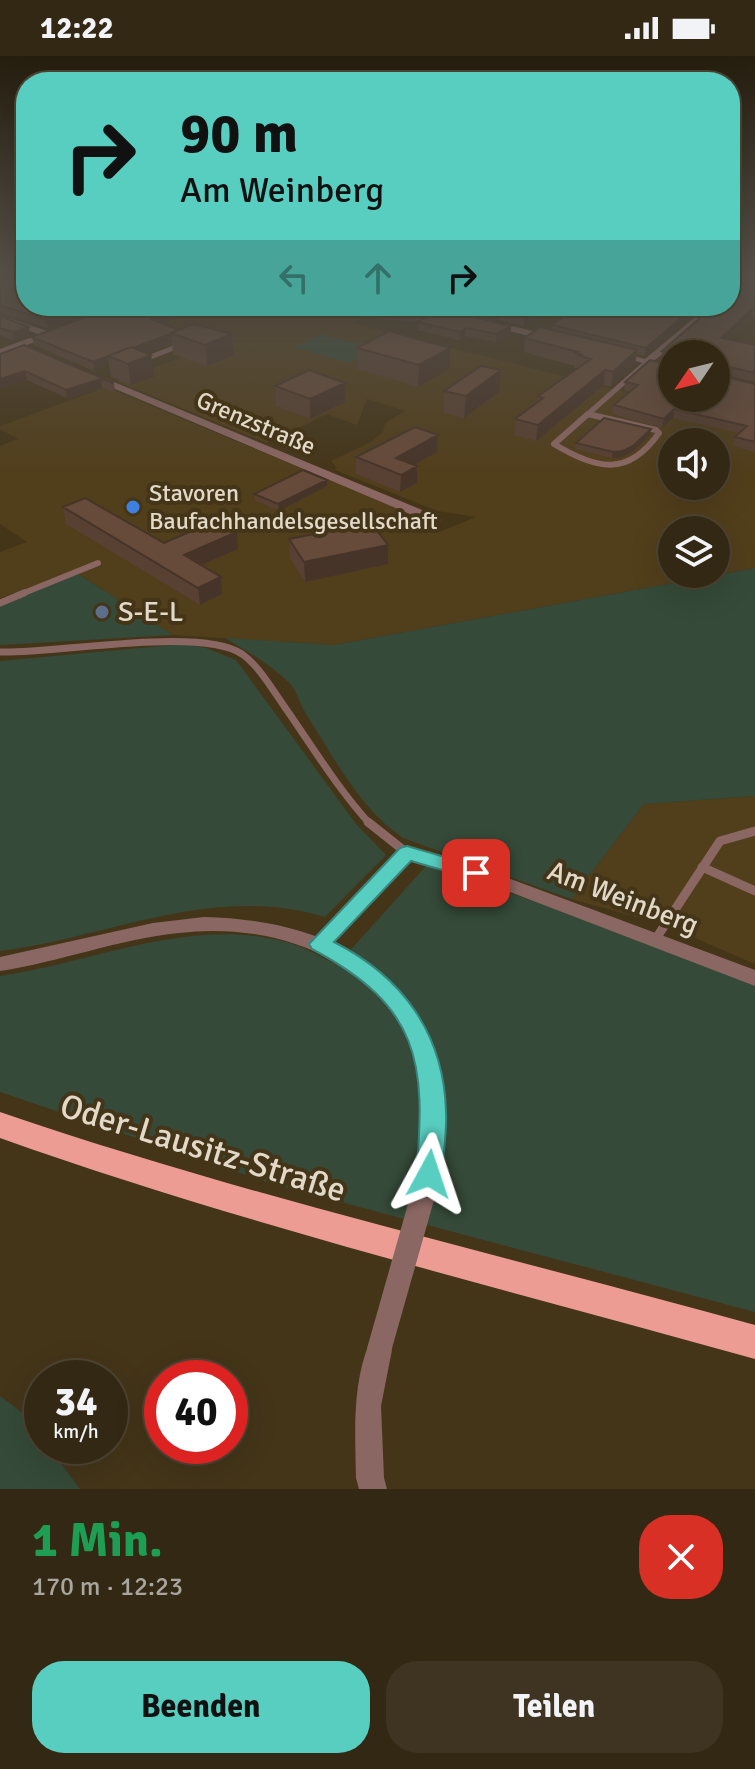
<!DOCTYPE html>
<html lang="de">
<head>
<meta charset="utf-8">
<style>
	body { margin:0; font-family:Signika,sans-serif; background:#3e3421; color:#f1f3f6; height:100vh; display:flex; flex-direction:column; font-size:30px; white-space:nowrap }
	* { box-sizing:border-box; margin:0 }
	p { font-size:26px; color:#a9a6a0 }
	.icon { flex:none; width:44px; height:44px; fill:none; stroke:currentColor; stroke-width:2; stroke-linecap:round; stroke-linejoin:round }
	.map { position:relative; height:1433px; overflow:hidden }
	.panel { display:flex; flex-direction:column; background:#332813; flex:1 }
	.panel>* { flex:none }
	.banner { position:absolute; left:16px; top:16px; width:724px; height:244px; border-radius:32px; box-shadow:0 8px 32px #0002,0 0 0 2px #4e4433; background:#58cec0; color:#111; overflow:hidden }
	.needle { width:52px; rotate:235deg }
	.tools { position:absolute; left:658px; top:284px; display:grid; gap:16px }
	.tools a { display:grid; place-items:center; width:72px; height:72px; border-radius:50%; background:#332813; box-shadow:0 8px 32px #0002,0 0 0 2px #4e4433; font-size:40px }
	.speed { position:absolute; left:24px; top:1304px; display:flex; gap:16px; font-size:40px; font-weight:700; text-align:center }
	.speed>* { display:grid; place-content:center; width:104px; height:104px; border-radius:50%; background:#332813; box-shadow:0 8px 32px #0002,0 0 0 2px #4e4433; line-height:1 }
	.speed small { font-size:20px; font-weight:400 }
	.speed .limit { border:12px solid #d22; background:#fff; color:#111 }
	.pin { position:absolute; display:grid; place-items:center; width:68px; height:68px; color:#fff; margin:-34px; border-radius:16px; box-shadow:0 4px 12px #0006 }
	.me { position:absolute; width:88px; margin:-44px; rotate:5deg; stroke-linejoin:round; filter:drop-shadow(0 0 6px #0008) }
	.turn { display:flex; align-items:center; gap:28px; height:168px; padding:0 32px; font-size:36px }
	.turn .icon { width:104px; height:104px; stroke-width:2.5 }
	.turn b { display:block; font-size:56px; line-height:68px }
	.lanes { display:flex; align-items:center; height:76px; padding:0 32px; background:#0003; justify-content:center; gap:40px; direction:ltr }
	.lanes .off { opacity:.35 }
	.round { display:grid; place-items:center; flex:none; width:84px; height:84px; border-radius:32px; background:#3e3421 }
	.overview { display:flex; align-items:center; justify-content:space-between; height:136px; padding:0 32px }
	h1 { font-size:48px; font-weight:700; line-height:60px; color:#1e9e55 }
	.button { display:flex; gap:16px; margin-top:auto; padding:16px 32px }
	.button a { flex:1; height:92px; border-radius:32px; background:#58cec0; color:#111; font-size:32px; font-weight:700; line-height:92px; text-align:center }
	.button a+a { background:#3e3421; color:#f1f3f6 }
	.status { display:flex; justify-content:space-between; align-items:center; height:56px; padding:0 40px; background:#332813; direction:ltr }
	.status svg { height:22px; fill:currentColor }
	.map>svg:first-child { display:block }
	.built { fill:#513e1b; fill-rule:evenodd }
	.green { fill:#354a38 }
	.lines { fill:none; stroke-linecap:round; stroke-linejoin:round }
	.service-far3 { stroke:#8b6763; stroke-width:5 }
	.service-far2 { stroke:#8b6763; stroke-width:6 }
	.service-far1 { stroke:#8b6763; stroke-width:7 }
	.service { stroke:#8b6763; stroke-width:9 }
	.minor { fill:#8b6763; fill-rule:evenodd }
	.tertiary { fill:#8b6763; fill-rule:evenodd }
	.trunk { fill:#ed9c94; fill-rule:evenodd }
	.tertiary-bridge { stroke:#8b6763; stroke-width:24 }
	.wall { fill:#584032 }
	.shaded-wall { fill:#473429 }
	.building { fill:#664a3a; stroke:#473429; stroke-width:2 }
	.route { fill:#58cec0; stroke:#39867d; stroke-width:2 }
	.shop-dot { fill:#3f7fe0; stroke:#443519; stroke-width:3 }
	.service-dot { fill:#5c6f8a; stroke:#443519; stroke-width:3 }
	.labels { text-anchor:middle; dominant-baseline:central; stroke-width:8; stroke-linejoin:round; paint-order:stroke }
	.far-street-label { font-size:24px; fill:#e2d9c9; stroke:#443519 }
	.far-poi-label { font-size:24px; fill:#e2d9c9; stroke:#443519; text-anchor:start }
	.poi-label { font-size:28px; fill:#e2d9c9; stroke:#443519; text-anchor:start }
	.street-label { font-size:28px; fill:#e2d9c9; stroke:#443519 }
	.near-street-label { font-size:34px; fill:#e2d9c9; stroke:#443519 }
</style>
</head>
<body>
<div class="status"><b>12:22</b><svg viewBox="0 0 49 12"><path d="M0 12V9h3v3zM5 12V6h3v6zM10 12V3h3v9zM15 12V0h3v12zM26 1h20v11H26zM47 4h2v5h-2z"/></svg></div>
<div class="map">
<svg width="755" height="1433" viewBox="0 0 755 1433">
	<rect width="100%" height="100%" fill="#443519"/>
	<path class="built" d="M149,250H249L277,259L299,251L315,257L330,251L364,260L353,267L748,367L755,382V512L334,589L173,579L75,516L0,542V496L27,486L0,468V390L18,383L0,373V370L106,331L421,462L429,472L439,476L476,461L437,455L335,414L337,412L331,405L371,386L383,376L385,367L405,355L367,343L357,369L327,358L267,387L116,325L210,292L120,261ZM672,386H716V430H672ZM672,474H716V518H672Z
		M755,740V908L665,869L571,843L644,748Z"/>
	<path class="green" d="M321,278L376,293L349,307L293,291Z
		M755,512V740L644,748L571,843L403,782C359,752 333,700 305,656C300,648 297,636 291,629C274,610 246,595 225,582L334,589Z
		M75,516L173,579L0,589V550Z
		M183,588L206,592L236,604L356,768L386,799L325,861C211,827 111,881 0,895V605Z
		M426,810L655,884L755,927V1256L273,1128L0,1036V920C96,906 195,858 293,888C308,893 323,902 337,909Z
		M0,1340C16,1352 42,1368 42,1390H48L80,1433H0Z"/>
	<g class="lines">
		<path class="service-far3" d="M588,358L597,360
			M588,358L647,306
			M586,360L588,358"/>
		<path class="service-far2" d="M588,358L656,374L659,377C628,421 597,414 554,388Z
			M19,539L98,507"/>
		<path class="service-far1" d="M0,547L24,537
			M0,596C56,598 200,570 242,598C259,610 272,633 284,650C312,690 338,733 370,768"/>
		<path class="service" d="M368,766L407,797
			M702,811L755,835
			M655,884L720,785L755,775"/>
		<path class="minor" d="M751,218H755V223L730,239V232Z
			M708,250H717L654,305L672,309V315L610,298L615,295L645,303Z
			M0,259L50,276L52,278L44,280L0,265Z
			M491,265L553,280L555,282L550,285L488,270V266Z
			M188,284L196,286L136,309L128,307Z
			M97,319L439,461L441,464L435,468L431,467L94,324L92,322Z
			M407,791L454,802L755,914V930L445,811L411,804L327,893L320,895L313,893L311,888L313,883L401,793Z"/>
		<path class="tertiary" d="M51,274L54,275V279L0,299V293Z
			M204,861C287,863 370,886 416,960C435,990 444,1017 444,1052C444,1074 446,1105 437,1125L429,1128L421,1125L418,1118C421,1081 428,1039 418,1003C415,991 407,980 401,970C355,894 264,867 179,877C118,883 60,906 0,915V901L153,867Z
			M379,1281L388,1285L392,1294L381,1350L384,1422L387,1433H359L356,1422C355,1376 352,1328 370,1285Z"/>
		<path class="trunk" d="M0,1056C248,1141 503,1199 755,1269V1303C502,1232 247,1170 0,1082Z"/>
		<path class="tertiary-bridge" d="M379,1294L429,1118"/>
	</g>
	<path class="wall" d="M0,218L26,250H107L48,272L0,257Z
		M755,220V261L752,260L727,283L755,289V326L716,317L717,319L755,328V396L733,390L735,381L739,377L673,362L662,372L613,358L614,349L630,336L624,334L625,326L650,304L672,342L716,298H672V306L660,303L662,295Z
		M115,250H206L162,267L179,274L232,278L234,299L207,310L173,298L172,287L145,297L151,299L154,321L131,329L111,321L109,309L94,315L34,289L32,281Z
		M319,250H430L511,270V278L496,286L465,280L459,284L417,274L418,266L372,262Z
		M439,250H499L481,260Z
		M508,250H703L644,300L637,298L635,309L611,331L604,329L536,385L514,379L515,363L537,346L538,340L578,313L575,312V310L524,296L525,282L551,274L552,269L558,264L552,254L524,270L498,264V256Z
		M0,260L30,279L14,284L0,279Z
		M24,289L114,327L115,336L102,332L67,342L27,324L0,332Z
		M357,292H450L449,313L418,331L357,313Z
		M501,314L499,336L464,362L444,357V335Z
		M345,327V346L310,363L276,350L275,330Z
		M650,379L632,396L622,401L612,402L575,393L576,387Z
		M437,396L414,409L417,410V427L400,436L356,418V401Z
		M327,430L279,455L255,444L254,438Z
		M63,451L164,487L238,493L201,510L221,521L222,538L200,549L66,468Z
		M289,483L388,489V508L305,526L290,502Z"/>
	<path class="shaded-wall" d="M736,218H746L730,228V222Z
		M85,250H107L48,272L46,264Z
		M185,250H206L153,271L152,263Z
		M485,250H499L481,260V252Z
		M546,250H552V254L524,270V262Z
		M695,250H703L644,300L646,292Z
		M753,252L752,260L720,290L721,282Z
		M511,270V278L496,286V278Z
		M29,271L30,279L14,284L13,276Z
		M466,272L465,280L459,284L460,276Z
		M171,278L172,287L121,305L110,300Z
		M232,278L234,299L207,310L205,289Z
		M450,292L449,313L418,331L419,309Z
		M637,294L635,309L611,331L613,316Z
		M151,299L154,321L131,329L128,308Z
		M108,301L109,309L94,315L93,306Z
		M501,314L499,336L464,362L466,340Z
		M605,314L604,329L536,385L538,369Z
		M25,315L27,324L0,332V323Z
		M101,323L102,332L67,342L66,334Z
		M345,327V346L310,363V343Z
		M674,353L673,362L662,372L664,363Z
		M651,373L650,379L632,396L622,401L612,402L613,396Z
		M438,379L437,396L397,418L396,402Z
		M417,410V427L400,436L401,419Z
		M327,424V430L279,455L278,448Z
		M237,476L238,493L186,516L184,499Z
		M388,489V508L305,526L304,506Z
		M221,521L222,538L200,549L198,532Z"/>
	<path class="building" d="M0,218H26V250H85L46,264L0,249Z
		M755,220V253L753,252L721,282L755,289V317L718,308L716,310V298H673L662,295L714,250H730V233Z
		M115,250H185L152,263L179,274L171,277V278L133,292L131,291L93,306L32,281Z
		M353,250H430L511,270L496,278L466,272L460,276L417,266L431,259L372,254Z
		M508,250H546L524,262L498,256Z
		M555,250H695L646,292L552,269L563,261Z
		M0,260L29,271L13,276L0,272Z
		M194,268L232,278L205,289L171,277Z
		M540,271L637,294L613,316L605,314L538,369L515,363L543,342L538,340L591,303L580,300L582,299L576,297L578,296L525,282Z
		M389,275L450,292L419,309L357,292Z
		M24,289L114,327L101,323L66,334L25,315L0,323V298Z
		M131,291L151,299L128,308L108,300Z
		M650,304L672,308V342H716V316L717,319L755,328V386L735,381L747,370L674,353L664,363L614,349L638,329L625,326Z
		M481,310L501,314L466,340L444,335Z
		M309,314L345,327L310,343L275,330Z
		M604,362L651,373L633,390L623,395L613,396L576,387Z
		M415,371L438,379L396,402L417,410L401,419L356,401Z
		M303,414L327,424L278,448L254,438Z
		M85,442L164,487L215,465L237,476L184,499L221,521L198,532L63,451Z
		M371,467L388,489L304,506L289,483Z"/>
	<linearGradient id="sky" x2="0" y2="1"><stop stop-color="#251d0e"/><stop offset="0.52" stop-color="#565149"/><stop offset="1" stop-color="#565149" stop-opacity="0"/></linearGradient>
	<rect width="755" height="418" fill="url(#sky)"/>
	<path class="route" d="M407,790L483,812L486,817L483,822L476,824L411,805L334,886C403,921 444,978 446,1056C447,1077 443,1098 442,1118L438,1126L429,1130L420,1126L416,1118C427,1005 419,950 312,893L309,888L400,792Z"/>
	<circle class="shop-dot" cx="133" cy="451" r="8"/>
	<circle class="service-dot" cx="102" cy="556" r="8"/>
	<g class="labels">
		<g class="far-street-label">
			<text transform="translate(256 367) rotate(23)">Grenzstraße</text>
		</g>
		<g class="far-poi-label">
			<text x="149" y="437">Stavoren<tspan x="149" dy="28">Baufachhandelsgesellschaft</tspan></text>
		</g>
		<g class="poi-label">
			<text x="118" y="556">S-E-L</text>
		</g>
		<g class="street-label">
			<text transform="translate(623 842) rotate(21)">Am Weinberg</text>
		</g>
		<g class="near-street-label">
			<text transform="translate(203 1092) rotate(17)">Oder-Lausitz-Straße</text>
		</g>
	</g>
</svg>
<div class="tools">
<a><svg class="needle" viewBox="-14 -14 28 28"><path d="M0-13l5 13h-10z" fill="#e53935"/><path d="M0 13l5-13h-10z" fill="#a9a6a0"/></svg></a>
<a><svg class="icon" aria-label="sound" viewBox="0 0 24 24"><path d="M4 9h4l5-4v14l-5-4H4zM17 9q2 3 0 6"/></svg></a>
<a><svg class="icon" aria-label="layers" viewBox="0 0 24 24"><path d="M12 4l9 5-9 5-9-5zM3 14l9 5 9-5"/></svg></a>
</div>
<div class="speed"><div>34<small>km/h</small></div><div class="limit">40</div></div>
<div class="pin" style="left:476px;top:817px;background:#d93025"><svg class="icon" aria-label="arrive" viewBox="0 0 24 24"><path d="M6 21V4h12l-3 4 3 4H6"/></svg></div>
<svg class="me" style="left:429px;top:1118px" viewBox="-20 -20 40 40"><path d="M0-17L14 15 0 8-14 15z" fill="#58cec0" stroke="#fff" stroke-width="4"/></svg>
<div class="banner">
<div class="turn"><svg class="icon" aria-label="right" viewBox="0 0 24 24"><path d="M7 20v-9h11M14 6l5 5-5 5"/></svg><div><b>90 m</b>Am Weinberg</div></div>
<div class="lanes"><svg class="icon off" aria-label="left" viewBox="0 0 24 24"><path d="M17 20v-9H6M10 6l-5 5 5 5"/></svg><svg class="icon off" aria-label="ahead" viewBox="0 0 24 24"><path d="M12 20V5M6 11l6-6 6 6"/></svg><svg class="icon" aria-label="right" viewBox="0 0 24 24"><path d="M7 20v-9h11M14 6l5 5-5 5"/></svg></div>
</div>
</div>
<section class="panel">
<div class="overview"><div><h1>1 Min.</h1><p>170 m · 12:23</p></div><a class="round" style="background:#d93025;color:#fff"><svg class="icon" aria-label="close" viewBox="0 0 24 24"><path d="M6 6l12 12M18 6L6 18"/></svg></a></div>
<div class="button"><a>Beenden</a><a>Teilen</a></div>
</section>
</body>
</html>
